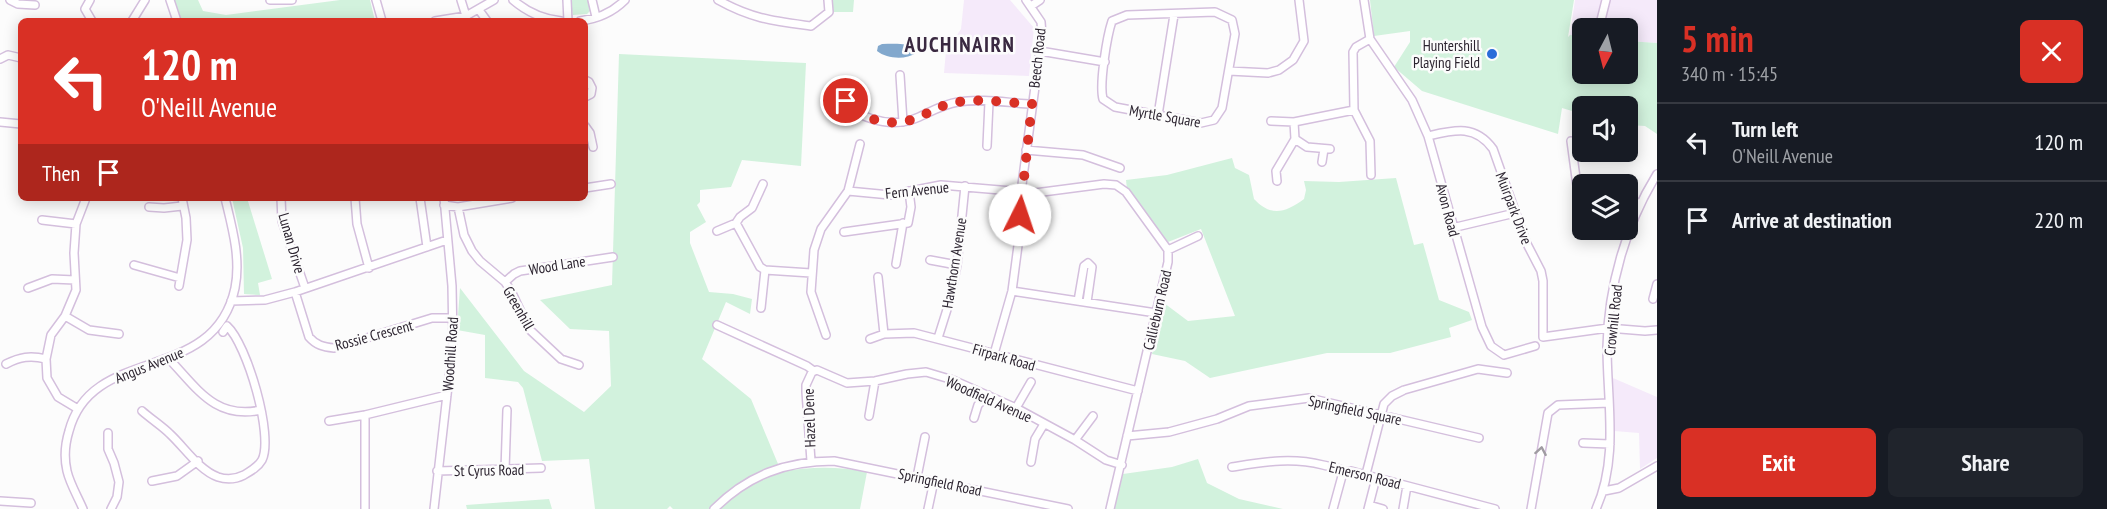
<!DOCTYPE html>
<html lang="en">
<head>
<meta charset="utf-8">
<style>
	body { margin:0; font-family:"PT Sans Narrow",sans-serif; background:#20242c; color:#f1f3f6; height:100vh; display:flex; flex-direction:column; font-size:22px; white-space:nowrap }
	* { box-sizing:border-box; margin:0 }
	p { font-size:20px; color:#9ea1a6 }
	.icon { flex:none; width:33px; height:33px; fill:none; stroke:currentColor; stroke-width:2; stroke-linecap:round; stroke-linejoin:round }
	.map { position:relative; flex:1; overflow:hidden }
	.side { display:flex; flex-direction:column; background:#171b24; width:450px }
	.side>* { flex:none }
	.guide { position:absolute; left:18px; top:18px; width:570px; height:183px; border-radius:9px; box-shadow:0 3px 15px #0003; background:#d93025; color:#fff; overflow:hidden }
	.needle { width:39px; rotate:187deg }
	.buttons { position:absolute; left:1572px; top:18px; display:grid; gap:12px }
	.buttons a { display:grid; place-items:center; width:66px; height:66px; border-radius:9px; background:#171b24; box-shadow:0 3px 15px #0003; font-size:30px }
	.pin { position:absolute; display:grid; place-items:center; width:51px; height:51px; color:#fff; margin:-26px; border:3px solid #fff; border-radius:50%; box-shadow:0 2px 6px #0007 }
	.me { position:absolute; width:66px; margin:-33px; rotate:4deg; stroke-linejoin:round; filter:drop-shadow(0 0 4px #0008) }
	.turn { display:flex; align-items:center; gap:21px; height:126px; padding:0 24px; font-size:27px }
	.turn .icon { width:78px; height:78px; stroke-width:2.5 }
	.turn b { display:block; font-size:42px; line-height:51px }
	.then { display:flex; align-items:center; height:57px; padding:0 24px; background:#0003; gap:12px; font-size:22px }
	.round { display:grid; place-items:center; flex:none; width:63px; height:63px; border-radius:9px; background:#20242c }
	.summary { display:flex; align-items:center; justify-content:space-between; height:102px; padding:0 24px }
	h1 { font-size:36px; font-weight:600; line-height:45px; color:#d93025 }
	.button { display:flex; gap:12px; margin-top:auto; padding:12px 24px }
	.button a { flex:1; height:69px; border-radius:9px; background:#d93025; color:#fff; font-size:24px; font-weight:600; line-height:69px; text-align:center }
	.button a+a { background:#20242c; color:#f1f3f6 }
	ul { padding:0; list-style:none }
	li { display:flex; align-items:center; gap:18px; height:78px; padding:0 24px; border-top:2px solid #363941 }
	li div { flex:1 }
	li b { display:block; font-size:22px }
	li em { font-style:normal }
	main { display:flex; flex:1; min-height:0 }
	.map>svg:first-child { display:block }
	.built { fill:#f5eafa }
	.green { fill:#d2f2dd }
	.water { fill:#82a8cd }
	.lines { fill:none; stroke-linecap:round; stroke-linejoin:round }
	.minor-casing { stroke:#d4bfdd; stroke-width:10 }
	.minor { stroke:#fff; stroke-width:7 }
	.oneway { stroke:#a09ca2 }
	.route { stroke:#d93025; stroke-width:10; stroke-dasharray:0 18 }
	.poi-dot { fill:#2b6cd9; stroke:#fcfcfc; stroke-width:2 }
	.labels { text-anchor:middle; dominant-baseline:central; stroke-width:5; stroke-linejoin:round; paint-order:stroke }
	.poi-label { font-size:15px; fill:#2c2430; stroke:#fcfcfc; text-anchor:end }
	.street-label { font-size:15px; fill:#2c2430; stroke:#fcfcfc }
	.district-label { font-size:21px; font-weight:bold; letter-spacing:1.5px; fill:#3a2941; stroke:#fcfcfc }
</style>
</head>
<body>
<main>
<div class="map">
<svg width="1657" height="509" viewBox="0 0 1657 509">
	<rect width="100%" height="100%" fill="#fcfcfc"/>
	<path class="built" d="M964,0H1010L1034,28L1029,76L944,73L946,51L961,29Z
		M1575,0H1657V43L1628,41V28H1582V36L1570,35Z
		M1613,378L1657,397V458L1640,469L1639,433L1614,431Z"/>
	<path class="green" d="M174,0H198L203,11L226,15L340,0H370L375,21H182Z
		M570,0H588L590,11L587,14L573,15Z
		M832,0H854L853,12H832Z
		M1370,0H1574L1568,37L1570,35L1582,36V74H1628V41L1657,43V134L1645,126L1628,125V106H1582V114L1562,108L1558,134L1422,91L1394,67L1410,42V31L1374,36Z
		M619,54L806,63L801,166L742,160L731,187L700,190V202L697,205L706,222L690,232V243L709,292L733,294L752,299L750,314L726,302L702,359L751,399L781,471C812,467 837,466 867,472L860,509H673L670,506L667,509H595L589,459L542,461L523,388L518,382L485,378V335L457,330L460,288L524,371L584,412L611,386L609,331L570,329L540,300L612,285Z
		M1232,158L1235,168L1249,175L1254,199C1271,217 1285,213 1304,199L1306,190L1304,181L1339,182L1396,178L1414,245L1423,243L1439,300L1469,312L1472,320L1449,328L1451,337L1390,353H1327L1210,378L1185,361L1152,354L1164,303L1188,321L1235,316L1201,229L1168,242L1127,189L1126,180L1167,175Z
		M232,198H247L272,279L258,283L260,295L244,294L243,248Z
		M1198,459L1207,483L1239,499L1283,509H1113L1123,474L1172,467Z
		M549,499L552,509H467L466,505Z"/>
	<path class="water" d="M882,44C894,44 907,42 916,50V53C906,60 887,59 877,51L878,46Z"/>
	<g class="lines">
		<defs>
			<path id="minor" d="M10,0L18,4L35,5
				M90,0L85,9L92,21
				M170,0L177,21
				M270,0H292
				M376,0L382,21
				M461,0L466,16
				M513,0C527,12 542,19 561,21
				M567,0L568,21
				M592,0L596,17
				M718,0C752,19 774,21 811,26L829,12L828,0
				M1364,0L1370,39L1412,100L1428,136L1482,327L1491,346L1504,355L1535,346
				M1031,6L1040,0
				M479,10L487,21
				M1215,12L1232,20L1235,34L1222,108L1214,120L1201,123L1115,107L1103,99C1099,84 1107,36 1112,21L1127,15Z
				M132,21L145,0
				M435,21L466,16L494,0
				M580,21C597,19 613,12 625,0
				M1599,28L1606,0
				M1370,39L1356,47L1353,52L1354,110L1370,141L1371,175
				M1040,51L1105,62
				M0,59L8,55L21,58
				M1229,71L1268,73L1279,70L1293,60L1304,41L1299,0
				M900,75L903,122
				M585,80L589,82L592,88L591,94L585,97
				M836 106a6 6 0 1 1 12 0a6 6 0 1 1-12 0Z
				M848,108C870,121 895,128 919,117C932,111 944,104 958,102C982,98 1008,103 1032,104
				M1158,115L1174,15
				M1271,121L1294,122L1354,110
				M0,122L21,124
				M585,126L590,133L593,147
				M1428,136C1454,130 1475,124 1493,149L1526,242L1541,271L1543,281V337L1608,328L1645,331L1657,330
				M1295,139L1307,147L1330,149
				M1571,141L1578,193L1582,196
				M987,146L989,102
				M1026,150L1083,155L1120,168
				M1322,162L1324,149
				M1277,181L1276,171L1295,139L1294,122
				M585,188L611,184
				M848,191L890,195L941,185L1035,193L1104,184L1116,185L1126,192L1168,250V262L1110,509
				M281,198L282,221L305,288
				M355,198L357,224L369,268
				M420,198L427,247
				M1628,202L1640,203
				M444,205L458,207L512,198
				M149,207L164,208L182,206
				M458,207L464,235L472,251L480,261L505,282L511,291L529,329L561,359L579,365
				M42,220L76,224
				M736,223L760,267L765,270L811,273
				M1452,228L1515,213
				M717,231L736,223L740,217L752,208L763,184
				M844,232L908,223L911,207L909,191
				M1168,250L1198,236
				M930,260L957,265
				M896,264L903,223
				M134,265L180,278
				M878,277L884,334
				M505,282L514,274L520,271L613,257
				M179,286L187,240L186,218L182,198
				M28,288L52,279L75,280
				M1012,291L1156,313
				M295,292L309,337C316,345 323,347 334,348L432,318H453
				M1653,299L1657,284
				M231,301L265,300L295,292L447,240
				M1078,301L1084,266L1088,263L1092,267L1087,302
				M761,308L765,270
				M65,316L89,330L119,334
				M717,325L807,366L814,371
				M826,335L811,292L814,250L821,229L848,191L860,144
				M938,338L950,300L957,265L965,186
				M870,339L884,334L914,333L1138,391
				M994,354L1012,291L1019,238L1021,192L1042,34L1041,22L1026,0
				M169,359C197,388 215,420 261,410
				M6,364C20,357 30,355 46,359
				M1016,408L1031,382
				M78,409L58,397L47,378L46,359L51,335L65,316L76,290L74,253L76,224L86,198
				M142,411C151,419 162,426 170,434C185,448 199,470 218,477C227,480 236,479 244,475C251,471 258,467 262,460C274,436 247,344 227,326L223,332
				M365,415V509
				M869,416L875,381
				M974,418L978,405L988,395
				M329,421L365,415L447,395
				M108,433V449L114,463L119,482L117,497L111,509
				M1127,436L1169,432L1217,419L1249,406L1309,398L1479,438
				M1075,440L1093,416
				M1583,443L1610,444
				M811,461L806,392V385L812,372L817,370L847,383L875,381L907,374L926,372L953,380L1016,408L1075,440L1106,460L1122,465
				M1031,462L1035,439L1044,424
				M1232,467C1264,462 1291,457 1323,465C1331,467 1339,467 1345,472L1351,471L1495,509
				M505,470L507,410
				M437,471L541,468
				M1366,474L1384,404L1392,396L1404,390L1478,369L1507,373
				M917,477L925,437
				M152,481L177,476L198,461
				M1604,491L1619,488L1657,466
				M0,501L31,503
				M1369,505L1383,509
				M83,509C78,497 70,484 67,471C64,458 65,444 69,431C92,343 214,386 235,288C241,258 232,227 225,198
				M434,509L453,342L452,286L444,198
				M714,509C748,475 786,461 834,461L1068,509
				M928,509L934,481
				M1333,509L1342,476L1345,472
				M1368,509L1376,478
				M1403,509L1407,486
				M1531,509L1548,413L1558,405L1609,403
				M1596,509C1619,458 1607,401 1607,347C1608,287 1626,224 1657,174"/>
		</defs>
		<use href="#minor" class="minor-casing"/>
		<use href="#minor" class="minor"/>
	</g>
	<defs><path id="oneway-chevron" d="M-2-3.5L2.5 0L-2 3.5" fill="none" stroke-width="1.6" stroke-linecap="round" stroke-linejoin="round" transform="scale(1.5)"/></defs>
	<use class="oneway" href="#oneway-chevron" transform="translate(1541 451) rotate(-80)"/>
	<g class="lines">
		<path class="route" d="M846,101L848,108C870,121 895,128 919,117C932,111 944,104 958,102C982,98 1008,103 1032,104L1020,215"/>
	</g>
	<circle class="poi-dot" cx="1492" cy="54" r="6"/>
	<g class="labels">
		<g class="poi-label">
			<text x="1480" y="45">Huntershill<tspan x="1480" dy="17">Playing Field</tspan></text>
		</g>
		<g class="street-label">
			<text transform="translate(1037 58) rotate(-84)">Beech Road</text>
			<text transform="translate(1165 116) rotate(10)">Myrtle Square</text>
			<text transform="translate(917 190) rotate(-6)">Fern Avenue</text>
			<text transform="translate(1514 208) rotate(69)">Muirpark Drive</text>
			<text transform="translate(1448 210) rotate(75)">Avon Road</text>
			<text transform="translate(292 243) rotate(74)">Lunan Drive</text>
			<text transform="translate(954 263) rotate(-81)">Hawthorn Avenue</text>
			<text transform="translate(557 265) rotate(-9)">Wood Lane</text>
			<text transform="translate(519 308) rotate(60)">Greenhill</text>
			<text transform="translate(1157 310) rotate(-77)">Callieburn Road</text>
			<text transform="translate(1613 320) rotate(-84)">Crowhill Road</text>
			<text transform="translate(374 335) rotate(-15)">Rossie Crescent</text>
			<text transform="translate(450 354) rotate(-86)">Woodhill Road</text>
			<text transform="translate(1004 357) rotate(16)">Firpark Road</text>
			<text transform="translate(149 365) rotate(-22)">Angus Avenue</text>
			<text transform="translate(989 399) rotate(24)">Woodfield Avenue</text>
			<text transform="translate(1355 410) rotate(12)">Springfield Square</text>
			<text transform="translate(809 418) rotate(-92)">Hazel Dene</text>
			<text transform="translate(489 470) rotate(-1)">St Cyrus Road</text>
			<text transform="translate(1365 475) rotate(14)">Emerson Road</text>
			<text transform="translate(940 482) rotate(12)">Springfield Road</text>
		</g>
		<g class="district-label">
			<text x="960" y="44">AUCHINAIRN</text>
		</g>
	</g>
</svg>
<div class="buttons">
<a><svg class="needle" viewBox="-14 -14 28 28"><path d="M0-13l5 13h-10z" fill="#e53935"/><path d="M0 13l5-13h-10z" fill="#9ea1a6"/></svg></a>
<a><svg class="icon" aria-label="sound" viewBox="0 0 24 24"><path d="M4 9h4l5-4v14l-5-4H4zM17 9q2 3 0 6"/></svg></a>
<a><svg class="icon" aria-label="layers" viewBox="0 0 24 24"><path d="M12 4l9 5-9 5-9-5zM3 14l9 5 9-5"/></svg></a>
</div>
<div class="pin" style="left:846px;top:101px;background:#d93025"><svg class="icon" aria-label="arrive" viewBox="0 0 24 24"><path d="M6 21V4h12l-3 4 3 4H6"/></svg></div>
<svg class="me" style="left:1020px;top:215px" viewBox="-20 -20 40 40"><circle r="19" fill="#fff"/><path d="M0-13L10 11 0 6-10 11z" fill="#d93025"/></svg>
<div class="guide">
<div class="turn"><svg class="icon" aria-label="left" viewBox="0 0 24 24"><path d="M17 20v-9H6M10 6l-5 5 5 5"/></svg><div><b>120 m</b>O'Neill Avenue</div></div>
<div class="then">Then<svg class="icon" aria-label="arrive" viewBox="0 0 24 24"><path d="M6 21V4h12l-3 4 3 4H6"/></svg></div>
</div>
</div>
<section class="side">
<div class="summary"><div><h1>5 min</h1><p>340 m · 15:45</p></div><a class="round" style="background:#d93025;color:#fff"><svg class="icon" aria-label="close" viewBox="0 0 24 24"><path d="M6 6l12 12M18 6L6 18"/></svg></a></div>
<ul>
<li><svg class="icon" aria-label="left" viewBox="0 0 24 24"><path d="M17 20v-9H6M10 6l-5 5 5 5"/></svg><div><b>Turn left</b><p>O'Neill Avenue</p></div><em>120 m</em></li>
<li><svg class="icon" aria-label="arrive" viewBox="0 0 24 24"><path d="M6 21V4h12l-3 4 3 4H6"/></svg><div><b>Arrive at destination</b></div><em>220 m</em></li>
</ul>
<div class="button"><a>Exit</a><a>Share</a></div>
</section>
</main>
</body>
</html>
